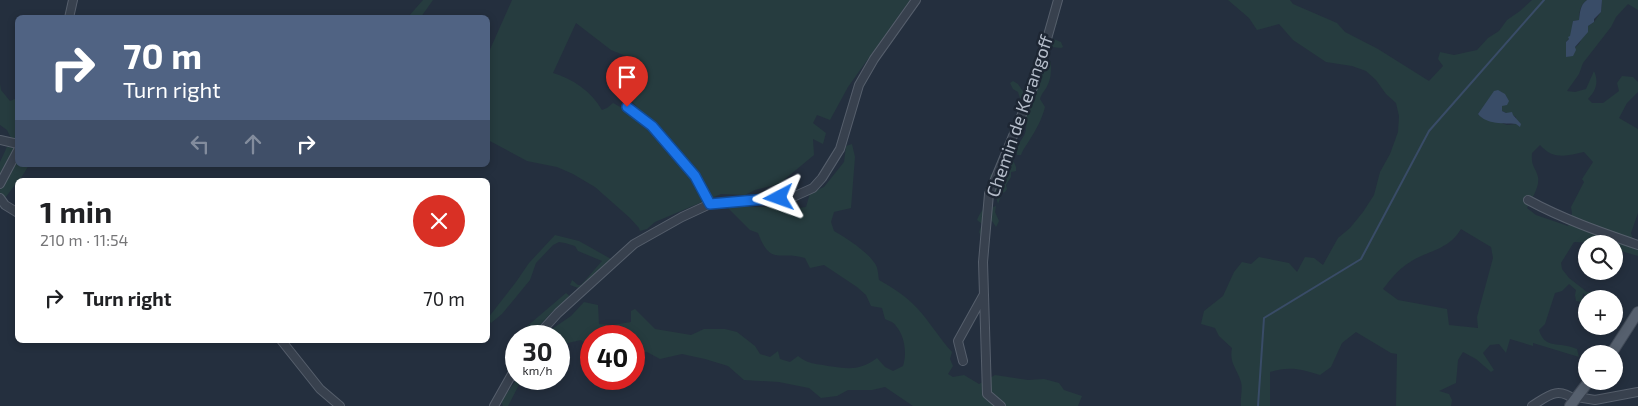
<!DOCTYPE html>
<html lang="en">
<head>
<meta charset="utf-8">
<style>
	body { margin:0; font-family:"Exo 2",sans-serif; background:#f2f2f2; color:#202124; height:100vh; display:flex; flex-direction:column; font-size:19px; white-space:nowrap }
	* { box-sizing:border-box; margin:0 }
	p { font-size:16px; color:#757577 }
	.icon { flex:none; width:28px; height:28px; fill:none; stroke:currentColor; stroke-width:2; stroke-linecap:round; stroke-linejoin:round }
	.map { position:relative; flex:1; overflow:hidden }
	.sheet { position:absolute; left:15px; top:178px; width:475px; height:165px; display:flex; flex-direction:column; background:#fff; border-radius:8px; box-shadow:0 2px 8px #0003 }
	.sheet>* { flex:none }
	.banner { position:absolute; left:15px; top:15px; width:475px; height:152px; border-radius:8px; box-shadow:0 2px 8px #0003; background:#506383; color:#fff; overflow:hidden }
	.fabs { position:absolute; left:1578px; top:235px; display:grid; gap:10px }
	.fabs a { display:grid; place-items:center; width:45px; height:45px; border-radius:50%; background:#fff; box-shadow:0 2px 8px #0003; font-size:25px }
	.speed { position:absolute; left:505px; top:325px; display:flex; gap:10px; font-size:25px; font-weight:700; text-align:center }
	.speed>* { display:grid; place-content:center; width:65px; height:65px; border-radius:50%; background:#fff; box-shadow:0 2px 8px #0003; line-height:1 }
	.speed small { font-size:12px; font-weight:400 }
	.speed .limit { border:8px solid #d22; background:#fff; color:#111 }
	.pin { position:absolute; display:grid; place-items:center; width:42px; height:42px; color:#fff; margin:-51px -21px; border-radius:50% 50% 50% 0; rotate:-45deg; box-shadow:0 0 5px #0007 }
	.pin .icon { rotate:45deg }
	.me { position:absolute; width:55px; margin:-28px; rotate:266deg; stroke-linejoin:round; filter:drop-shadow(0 0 4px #0008) }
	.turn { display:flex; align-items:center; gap:18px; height:105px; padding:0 25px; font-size:22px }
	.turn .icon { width:65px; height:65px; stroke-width:2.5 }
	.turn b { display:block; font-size:35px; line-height:42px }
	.lanes { display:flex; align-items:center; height:48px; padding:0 25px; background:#0003; justify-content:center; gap:25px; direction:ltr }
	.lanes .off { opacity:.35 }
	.round { display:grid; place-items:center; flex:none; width:52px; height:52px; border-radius:26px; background:#f2f2f2 }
	.headline { display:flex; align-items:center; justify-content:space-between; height:85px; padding:0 25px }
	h1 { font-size:30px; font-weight:700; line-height:38px }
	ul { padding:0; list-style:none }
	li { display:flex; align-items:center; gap:15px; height:70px; padding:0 25px }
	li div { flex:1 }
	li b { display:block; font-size:19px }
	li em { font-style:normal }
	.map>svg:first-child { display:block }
	.green { fill:#263c3f; fill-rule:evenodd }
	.water { fill:#394c67 }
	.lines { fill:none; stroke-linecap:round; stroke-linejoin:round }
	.stream { stroke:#394c67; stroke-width:2 }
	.minor-casing { stroke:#565f6c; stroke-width:10 }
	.major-casing { stroke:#414a57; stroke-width:12 }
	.minor { stroke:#38414e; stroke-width:8 }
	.major { stroke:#56606e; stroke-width:10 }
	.route-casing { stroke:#114b97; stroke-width:12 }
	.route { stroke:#1a73e8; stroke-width:9 }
	.labels { text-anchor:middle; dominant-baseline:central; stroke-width:5; stroke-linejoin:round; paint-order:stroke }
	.street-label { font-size:18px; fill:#b4bcc9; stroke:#1d2633 }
</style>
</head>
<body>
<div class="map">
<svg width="1638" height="406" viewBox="0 0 1638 406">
	<rect width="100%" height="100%" fill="#242f3e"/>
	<path class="green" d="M423,0H433L421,17H408Z
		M512,0H910L848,87L830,120L817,115L813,123L826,133L823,144L813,139L814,155L779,184L755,190L745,195L721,194L655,222L647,229L640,231L639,228L630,218L595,187L573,174L557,167L527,161L488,140V54ZM576,23L611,50L631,58C627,66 620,72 616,81L624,92L643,114L630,112L613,103L607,108L602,110C591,91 573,79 553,73Z
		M1054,0H1060L1056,17L1057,24L1054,28L1051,38L1061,42L1063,47L1061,48L1052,47L1049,50L1048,59L1051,63C1051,70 1051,79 1048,84C1046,90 1042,92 1040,99L1045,107C1042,119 1036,130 1029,141C1026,146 1023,149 1021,155H1017C1017,140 1025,139 1026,129C1027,120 1024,110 1025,101L1020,98L1018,92L1013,89L1010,83L1013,81L1018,84L1024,93C1029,90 1032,82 1030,76C1034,70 1038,66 1036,58L1042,49L1041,42L1049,22V16L1052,14Z
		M1228,0H1290L1293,4L1337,23L1345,32L1378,49L1429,81L1443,66L1438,59L1440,52L1454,55L1477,50L1488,38L1499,31L1507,20L1520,11L1532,0H1587C1580,5 1579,12 1579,20L1573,21L1571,36L1566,42V56L1579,44L1588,26L1594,22L1601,12L1602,0H1638V10L1628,4L1616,17L1611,27L1583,63L1579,74L1567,91L1575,92L1586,89L1594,71C1599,82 1596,91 1588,99L1592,103H1603L1619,91L1617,83L1622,76L1633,77L1638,82V92L1627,103L1619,118L1638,129V213L1631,233L1635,248L1638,250V256L1614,249V244L1574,242L1561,263L1562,269L1569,278L1587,292L1605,291L1603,299H1589L1583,293L1582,302L1576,301L1575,295L1576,290L1569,284L1562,291L1555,293L1545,324L1539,330C1545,350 1559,341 1577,349L1579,357L1533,343V346L1510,339L1506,353L1499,344L1490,345L1483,353L1494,370L1491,372L1476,359L1463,352L1458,360L1456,383L1439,391L1449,394L1452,400L1451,406H1396L1397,354L1391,353L1356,332L1342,343L1331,367L1320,375C1301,369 1290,366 1270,372V406H1241C1240,399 1243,388 1241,382C1237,368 1229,364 1232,348L1219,336L1215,328L1201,324L1204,311L1223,296L1234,272L1242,262L1251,264L1259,257L1289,263L1297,272L1305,257L1314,258L1323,265L1338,238L1350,228L1363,212L1374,195L1380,172L1390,154L1398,132L1399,116L1396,103L1386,94L1376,80L1366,71L1352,66L1326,62L1293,40L1279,24L1257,30L1249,18ZM1502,106V111L1516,117V124L1507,125L1478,114L1482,109ZM1540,145C1553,160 1567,156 1584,152L1593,162L1582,179L1584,182L1571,207L1572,213L1568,226L1536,215L1527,208C1531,200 1540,187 1538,177C1535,166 1531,167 1532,153ZM1461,229L1491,247L1493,258L1477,317L1478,328L1449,325L1447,309L1398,300L1383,289C1390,280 1397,271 1407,264C1426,250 1447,252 1461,229Z
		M0,84L1,90L10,101L17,98L18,165H29L21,178L18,180L17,182L0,205V162L11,138L7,130L0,125Z
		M852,144L855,157L851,208L834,212L831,222L834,231C845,237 866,251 873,261C878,266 878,273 879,280C893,288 906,296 917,308C930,322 939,338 952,352L950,359L953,366L948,374L953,377L964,375L979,384L995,375L1028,380L1044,379L1059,383L1064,390L1082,396L1078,406H913L885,387L872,390H848L837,396L821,398L809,388L779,382L744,380L728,366L705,359L682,354L660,359L647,352L634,351V336H591V349L581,340L559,345V336H547L552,329L571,316L584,302L598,305L599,324L613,325L631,322V311L635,309L655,329L691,335L704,329H725L737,332L755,346L760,354L770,357L778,351L780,359L790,362L798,356C810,365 814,363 828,366C849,369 859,371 877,358L885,367L893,371L903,366C907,354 905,336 896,326C894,322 889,321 885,319L882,308L871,306L866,295L857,287L824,265L810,268L805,258C779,250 771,267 758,233L750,230L727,207H771L777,202L798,208L806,207L810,193L824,187L844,162L846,146Z
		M1007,155L1010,161L1013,160L1016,167V171L1011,172V177L1006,185L1007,189L1005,192L1002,193L998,204L996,197L995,195L991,197V208L996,206L995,212L999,221L996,227L992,221H989L981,236L979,232L982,224L977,220C979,214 983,210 985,205C989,196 991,184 990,175L997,169Z
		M555,235L579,241L611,259V263L605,264C603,270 601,273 595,274L590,282L581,289L570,285L572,280L578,285H581L602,261L578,251L575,246L565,243L559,242L553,245L536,263L530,280L502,314L491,323L488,318L516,282L529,263Z
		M566,293L571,297L556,311L552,312L536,329L523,333L525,328Z
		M517,379H522L508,406H503L501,401Z"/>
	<path class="water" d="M1587,0H1602L1601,12L1594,19V22L1588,26V32L1575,47L1576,50L1573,56L1566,57V42L1569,39L1568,37L1570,36L1573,21L1579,20C1580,12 1580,5 1587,0Z
		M1498,90L1505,94L1509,101L1507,105L1502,106V111L1506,113L1512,112L1513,115L1521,124L1520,127L1516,124C1504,123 1487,125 1478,114L1494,91Z"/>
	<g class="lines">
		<path class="stream" d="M1258,406L1264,318L1361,259L1429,131L1544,0"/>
		<defs>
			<path id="minor" d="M69,18L73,0
				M627,107L652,126L695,176L710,204
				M0,140L18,144
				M0,184L18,150
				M0,198L5,205L18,213
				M1528,200C1563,219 1600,232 1638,245
				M537,336L558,313L634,244L682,217L710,204L793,197L813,188L822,178L840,149L859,85L874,59L916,0
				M281,340L320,389L340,406
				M963,361L958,341L983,296
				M1577,397L1595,400L1638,392
				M494,406L516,367
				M1001,406L987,394L983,262L989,194L1034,85L1058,0
				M1532,406C1548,396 1557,386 1575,400"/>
			<path id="major" d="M1611,354L1638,312
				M1570,406L1589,381"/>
		</defs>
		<use href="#minor" class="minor-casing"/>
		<use href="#major" class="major-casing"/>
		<use href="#minor" class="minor"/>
		<use href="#major" class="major"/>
	</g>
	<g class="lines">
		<defs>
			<path id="route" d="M627,107L652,126L695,176L710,204L779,198"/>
		</defs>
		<use href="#route" class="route-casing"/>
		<use href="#route" class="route"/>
	</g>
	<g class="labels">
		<g class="street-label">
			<text transform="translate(1019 116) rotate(-71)">Chemin de Kerangoff</text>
		</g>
	</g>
</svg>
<div class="fabs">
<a><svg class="icon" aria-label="search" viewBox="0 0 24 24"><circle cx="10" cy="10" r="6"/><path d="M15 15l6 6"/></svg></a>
<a>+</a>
<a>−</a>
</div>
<div class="speed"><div>30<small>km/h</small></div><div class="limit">40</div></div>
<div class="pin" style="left:627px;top:107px;background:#d93025"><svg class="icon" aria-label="arrive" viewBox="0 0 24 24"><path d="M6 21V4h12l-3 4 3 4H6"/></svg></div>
<svg class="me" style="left:779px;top:198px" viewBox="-20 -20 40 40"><path d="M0-17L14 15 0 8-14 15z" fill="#1a73e8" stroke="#fff" stroke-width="4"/></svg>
<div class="banner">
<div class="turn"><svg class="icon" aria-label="right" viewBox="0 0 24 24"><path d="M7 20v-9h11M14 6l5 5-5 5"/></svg><div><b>70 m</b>Turn right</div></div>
<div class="lanes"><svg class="icon off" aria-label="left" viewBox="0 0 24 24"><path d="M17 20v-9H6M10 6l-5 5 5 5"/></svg><svg class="icon off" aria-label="ahead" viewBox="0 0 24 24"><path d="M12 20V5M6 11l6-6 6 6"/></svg><svg class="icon" aria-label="right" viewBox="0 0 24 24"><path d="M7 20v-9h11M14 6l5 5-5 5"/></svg></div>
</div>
<section class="sheet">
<div class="headline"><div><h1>1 min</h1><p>210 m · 11:54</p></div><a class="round" style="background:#d93025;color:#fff"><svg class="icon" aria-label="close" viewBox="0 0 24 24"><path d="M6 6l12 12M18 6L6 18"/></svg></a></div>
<ul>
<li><svg class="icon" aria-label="right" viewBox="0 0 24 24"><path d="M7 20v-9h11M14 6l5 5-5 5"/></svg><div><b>Turn right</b></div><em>70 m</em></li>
</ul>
</section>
</div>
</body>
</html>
